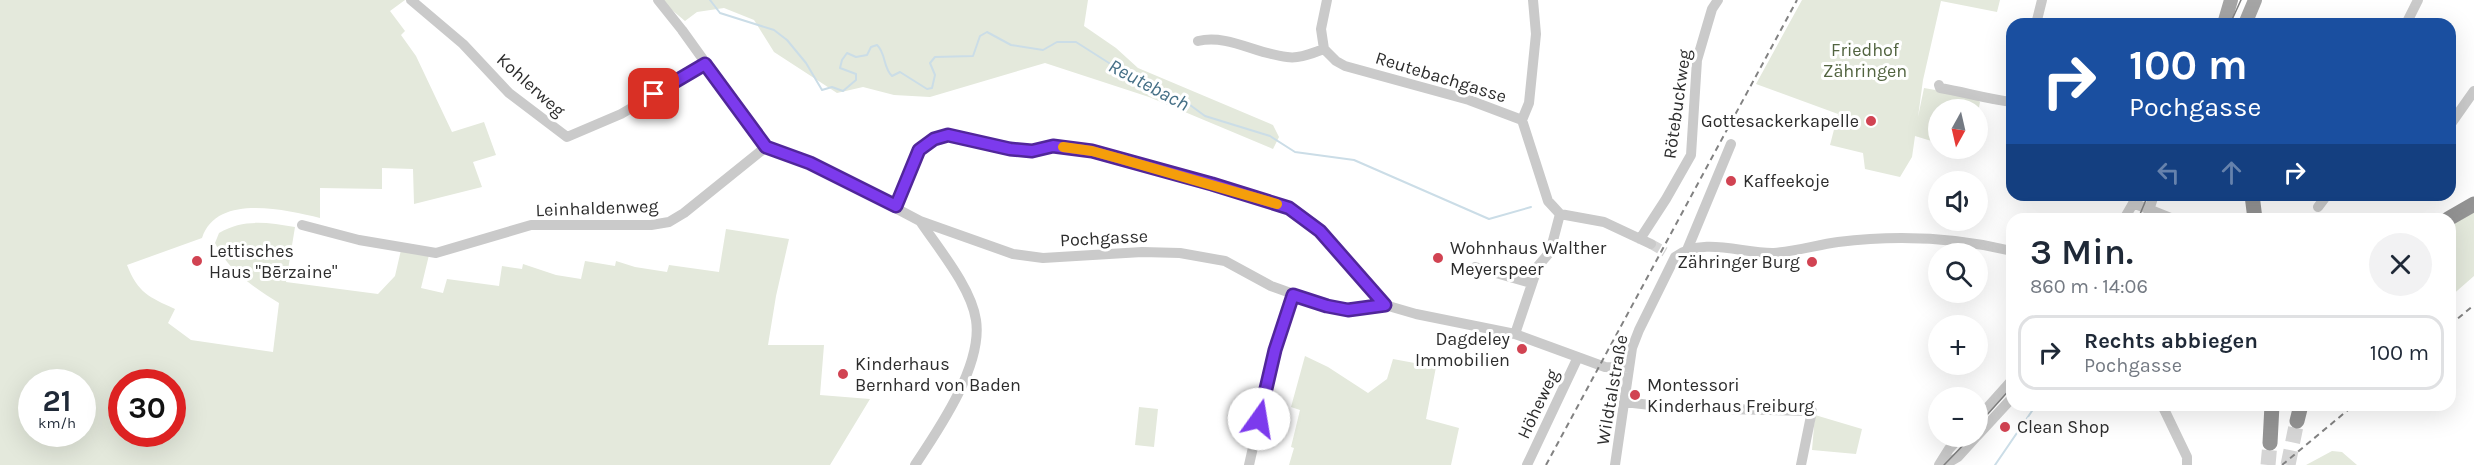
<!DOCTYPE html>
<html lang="de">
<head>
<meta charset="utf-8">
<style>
	body { margin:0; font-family:Karla,sans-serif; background:#f2f2f3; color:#1f2937; height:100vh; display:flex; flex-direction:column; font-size:22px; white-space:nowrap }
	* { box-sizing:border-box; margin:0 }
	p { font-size:20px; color:#747a83 }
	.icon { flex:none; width:33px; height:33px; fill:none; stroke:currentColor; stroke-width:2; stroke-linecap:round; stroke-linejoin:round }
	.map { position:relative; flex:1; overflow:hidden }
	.side { position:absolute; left:2006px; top:213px; width:450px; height:198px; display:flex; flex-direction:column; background:#fff; border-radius:18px; box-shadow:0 6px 24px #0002 }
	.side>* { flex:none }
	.top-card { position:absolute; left:2006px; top:18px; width:450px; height:183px; border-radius:18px; box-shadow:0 6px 24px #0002; background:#1a4fa0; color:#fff; overflow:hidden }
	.needle { width:39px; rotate:188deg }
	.tools { position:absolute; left:1928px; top:99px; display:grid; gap:12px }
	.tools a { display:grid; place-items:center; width:60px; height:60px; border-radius:50%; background:#fff; box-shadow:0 6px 24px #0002; font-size:30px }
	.speed { position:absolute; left:18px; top:369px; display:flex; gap:12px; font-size:30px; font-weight:700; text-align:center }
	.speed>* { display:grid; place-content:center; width:78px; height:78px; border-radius:50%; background:#fff; box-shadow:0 6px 24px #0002; line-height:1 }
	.speed small { font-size:15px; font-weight:400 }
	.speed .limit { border:9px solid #d22; background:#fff; color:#111 }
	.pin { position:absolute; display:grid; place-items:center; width:51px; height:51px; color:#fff; margin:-26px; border-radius:12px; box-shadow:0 3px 9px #0006 }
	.me { position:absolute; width:66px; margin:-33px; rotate:13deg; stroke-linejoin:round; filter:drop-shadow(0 0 4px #0008) }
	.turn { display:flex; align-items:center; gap:21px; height:126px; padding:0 24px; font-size:27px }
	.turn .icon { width:78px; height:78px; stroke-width:2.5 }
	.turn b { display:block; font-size:42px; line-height:51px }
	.lanes { display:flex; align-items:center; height:57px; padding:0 24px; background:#0003; justify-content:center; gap:30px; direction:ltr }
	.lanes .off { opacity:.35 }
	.round { display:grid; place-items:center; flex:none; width:63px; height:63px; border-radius:32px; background:#f2f2f3 }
	.overview { display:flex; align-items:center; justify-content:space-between; height:102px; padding:0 24px }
	h1 { font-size:36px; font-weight:600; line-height:45px }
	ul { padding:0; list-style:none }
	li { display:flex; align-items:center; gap:18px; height:75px; margin:0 12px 9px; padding:0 12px; border:3px solid #e0e1e3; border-radius:18px }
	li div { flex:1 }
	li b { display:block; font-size:22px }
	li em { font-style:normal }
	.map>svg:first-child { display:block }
	.green { fill:#e4e9dc; fill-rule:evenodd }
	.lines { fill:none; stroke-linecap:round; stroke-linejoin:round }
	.stream { stroke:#cbdde7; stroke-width:2 }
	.minor-tunnel { stroke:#d5d5d5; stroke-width:10; stroke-dasharray:10 5; stroke-linecap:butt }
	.highway-tunnel { stroke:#d5d5d5; stroke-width:15; stroke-dasharray:15 8; stroke-linecap:butt }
	.minor { stroke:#cacaca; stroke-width:10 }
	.major { stroke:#a5a5a5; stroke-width:14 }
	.highway { stroke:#949494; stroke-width:15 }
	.tram { stroke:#828282; stroke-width:1.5 }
	.rail { stroke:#828282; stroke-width:2; stroke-dasharray:6 4.5; stroke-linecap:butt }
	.route-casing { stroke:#51269a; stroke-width:15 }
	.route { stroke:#7c3aed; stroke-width:10 }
	.slow { stroke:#f59e0b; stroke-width:10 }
	.poi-dot { fill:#d14352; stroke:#fff; stroke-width:2 }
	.labels { text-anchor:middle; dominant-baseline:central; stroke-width:6; stroke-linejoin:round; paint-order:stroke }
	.park-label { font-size:18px; fill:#526440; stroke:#fff }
	.street-label { font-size:18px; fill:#2d2d2d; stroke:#fff }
	.poi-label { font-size:18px; fill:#2d2d2d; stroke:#fff; text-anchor:start }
	.water-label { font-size:20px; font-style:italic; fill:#456f86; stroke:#fff }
</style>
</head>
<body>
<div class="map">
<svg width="2474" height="465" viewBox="0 0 2474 465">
	<rect width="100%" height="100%" fill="#fff"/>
	<path class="green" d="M0,0H405L390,11L405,31L401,35L416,56L452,132L484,122L496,155L473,162L482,187L414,204L413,169L382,168V189L320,188V218C285,210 217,193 202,238L127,265C138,293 149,297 175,309L168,323L191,340L273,352L279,303C253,287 228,270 215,243L219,233C244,218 268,223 295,227L286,282L378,294L395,276L401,250L429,255L421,288L443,293L447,279L499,286L502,266L522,269L523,264L556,275L581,279L585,261L615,266L616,261L635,267L667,272L669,265L719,272L726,229L789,239L776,296L768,345H824L820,395L870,399L830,465H0ZM32,382H82V434H32ZM122,382H172V434H122Z
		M660,0H1088L1084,26L1116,48L1138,68L1273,125L1279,137L1273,149L1149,97L1045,63L930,97L894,95L863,87L837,93L774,52L754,20L724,8L697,12L685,21Z
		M1802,0H2000L1997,12L1941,1L1923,80L1918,117L1924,88L1975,97L1980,102L1977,118V110H1938V143L1915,136L1912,157L1900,177L1865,169L1863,153L1830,145L1838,114L1756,84Z
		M2474,212V276L2450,297V226Z
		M1305,356L1328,367L1368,393L1387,379L1393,359L1436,367L1426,419L1459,428L1451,465H1289L1294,448L1291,447L1300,410L1291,407Z
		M1139,407L1158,409L1154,447L1135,445Z
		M1815,415L1862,429L1856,454L1812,450Z
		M2332,451L2342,452L2357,465H2306Z"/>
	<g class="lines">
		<path class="stream" d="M710,0L720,13L774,30L787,40L806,63L822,90L832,87L843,91L856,80V74L840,68L842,60L847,53L856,57L867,55L871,47L877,45C886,53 883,68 892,76L900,72L927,89L932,88L935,75L930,63L935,57L973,56L980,36L987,32L1011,45L1043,50L1057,42H1076L1120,70L1126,78L1190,105L1205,116L1270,136L1295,152L1354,160L1489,219L1531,207
			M1995,465L2036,405"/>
		<path class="minor-tunnel" d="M1651,244L1665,252"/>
		<path class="highway-tunnel" d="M2268,465L2270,443
			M2288,465L2297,421"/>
		<path class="minor" d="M411,0L463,44L509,93L567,137L621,114L705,65
			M658,0L682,30L766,147L810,163L920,221L1013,254L1043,258L1142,252L1180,253L1225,261L1271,286L1327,306L1348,310L1385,305L1416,314L1515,334L1605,367L1629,368
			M2036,24L2042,0
			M2406,24L2418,0
			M1198,41C1228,34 1256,54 1287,57C1300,59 1312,53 1324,49L1336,61L1345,66L1469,100L1522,120
			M1324,49L1321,29L1327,0
			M1939,85L1940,88C1964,92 1987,99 2012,102
			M1522,120L1548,201L1560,214L1604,222L1651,244
			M1522,120L1529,103L1536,34L1533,0
			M2450,125L2474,91
			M2133,203L2173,219
			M896,206L919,150L934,139L948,135L1010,149L1032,151L1054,146L1092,151L1212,184L1289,209L1320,231L1385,305
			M2318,207L2327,195
			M2124,219L2138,195
			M2146,219L2154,195
			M302,225L359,240L436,253L531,225H651L669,222L684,213L766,147
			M1640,239L1666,199L1691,155L1697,60L1712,9L1718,0
			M1687,250L1731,144
			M1475,267L1531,283
			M1515,334L1538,266L1550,252L1560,214
			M1624,402L1677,408L1812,411L1801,465
			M2162,405L2187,457V465
			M1977,419L2012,380
			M1977,436L2012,398
			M915,465C939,429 983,365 976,320C971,287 938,248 920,221
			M1249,465L1275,350L1293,295
			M1527,465L1578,357
			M1615,465L1632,348L1639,330L1675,257C1703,236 1743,254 1774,253C1796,251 1817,245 1838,242C1896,235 1954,237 2012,251
			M1939,465L1949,449L1961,436
			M1944,465L1958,457L1977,436"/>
		<path class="major" d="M2224,24L2231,0
			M2245,24L2255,0"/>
		<path class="highway" d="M2252,195L2255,219
			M2448,219L2474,204
			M2297,421L2301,405
			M2270,443L2272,405"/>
		<path class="tram" d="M2230,24L2241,0
			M2138,219L2148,195
			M1977,426L2012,387
			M1944,465L1972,436"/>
		<path class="rail" d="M2450,325L2474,305
			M1546,465L1797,0
			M2282,465L2354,405"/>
	</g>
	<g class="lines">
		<defs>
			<path id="route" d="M654,94L705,64L766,147L810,163L896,206L919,150L934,139L948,135L1010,149L1032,151L1053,146L1092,151L1212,184L1289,208L1320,231L1385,305L1348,310L1327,306L1293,295L1275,350L1259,419"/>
		</defs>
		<use href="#route" class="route-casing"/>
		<use href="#route" class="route"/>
		<path class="slow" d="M1063,147L1092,151L1121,159L1277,204"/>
	</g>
	<g class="poi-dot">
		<circle cx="1871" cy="121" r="6"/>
		<circle cx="1731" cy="181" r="6"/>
		<circle cx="1438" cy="258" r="6"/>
		<circle cx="197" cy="261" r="6"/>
		<circle cx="1812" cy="262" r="6"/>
		<circle cx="1522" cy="349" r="6"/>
		<circle cx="843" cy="374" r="6"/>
		<circle cx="1635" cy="395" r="6"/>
		<circle cx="2005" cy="427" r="6"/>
	</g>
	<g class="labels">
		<g class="park-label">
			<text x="1865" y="50">Friedhof<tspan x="1865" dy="21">Zähringen</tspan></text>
		</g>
		<g class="street-label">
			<text transform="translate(1441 77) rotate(17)">Reutebachgasse</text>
			<text transform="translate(531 85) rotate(42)">Kohlerweg</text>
			<text transform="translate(1677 104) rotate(-82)">Rötebuckweg</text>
			<text transform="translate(597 208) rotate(-2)">Leinhaldenweg</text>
			<text transform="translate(1104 238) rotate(-3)">Pochgasse</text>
			<text transform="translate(1612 390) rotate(-80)">Wildtalstraße</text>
			<text transform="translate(1538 404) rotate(-65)">Höheweg</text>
		</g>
		<g class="poi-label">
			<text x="1859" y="121" text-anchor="end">Gottesackerkapelle</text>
			<text x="1743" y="181">Kaffeekoje</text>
			<text x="1450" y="248">Wohnhaus Walther<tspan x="1450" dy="21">Meyerspeer</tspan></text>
			<text x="209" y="251">Lettisches<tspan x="209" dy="21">Haus "Bērzaine"</tspan></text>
			<text x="1800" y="262" text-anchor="end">Zähringer Burg</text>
			<text x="1510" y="339" text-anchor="end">Dagdeley<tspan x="1510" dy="21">Immobilien</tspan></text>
			<text x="855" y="364">Kinderhaus<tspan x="855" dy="21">Bernhard von Baden</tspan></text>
			<text x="1647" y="385">Montessori<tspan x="1647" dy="21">Kinderhaus Freiburg</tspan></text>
			<text x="2017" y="427">Clean Shop</text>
		</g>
		<g class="water-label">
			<text transform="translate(1149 85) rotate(28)">Reutebach</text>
		</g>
	</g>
</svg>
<div class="tools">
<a><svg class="needle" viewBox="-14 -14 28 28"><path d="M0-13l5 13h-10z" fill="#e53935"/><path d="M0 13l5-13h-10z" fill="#747a83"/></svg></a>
<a><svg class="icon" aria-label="sound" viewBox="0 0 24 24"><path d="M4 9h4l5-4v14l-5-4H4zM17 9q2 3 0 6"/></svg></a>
<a><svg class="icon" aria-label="search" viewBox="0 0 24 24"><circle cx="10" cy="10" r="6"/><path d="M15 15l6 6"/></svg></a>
<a>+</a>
<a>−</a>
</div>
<div class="speed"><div>21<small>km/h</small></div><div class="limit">30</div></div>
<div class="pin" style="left:654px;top:94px;background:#d93025"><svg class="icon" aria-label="arrive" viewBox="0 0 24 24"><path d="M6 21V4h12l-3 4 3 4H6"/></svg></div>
<svg class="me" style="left:1259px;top:419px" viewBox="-20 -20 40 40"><circle r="19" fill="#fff"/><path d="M0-13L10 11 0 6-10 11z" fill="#7c3aed"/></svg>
<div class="top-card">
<div class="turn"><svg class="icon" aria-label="right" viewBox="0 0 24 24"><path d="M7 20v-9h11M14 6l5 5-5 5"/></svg><div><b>100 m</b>Pochgasse</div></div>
<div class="lanes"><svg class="icon off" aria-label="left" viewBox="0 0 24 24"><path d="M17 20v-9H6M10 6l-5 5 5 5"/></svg><svg class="icon off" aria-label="ahead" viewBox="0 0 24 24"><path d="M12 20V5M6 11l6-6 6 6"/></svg><svg class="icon" aria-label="right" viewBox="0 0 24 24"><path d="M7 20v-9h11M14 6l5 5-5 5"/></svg></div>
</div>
<section class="side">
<div class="overview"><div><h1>3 Min.</h1><p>860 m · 14:06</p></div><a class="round"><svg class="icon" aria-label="close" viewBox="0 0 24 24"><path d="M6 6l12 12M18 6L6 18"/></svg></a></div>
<ul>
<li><svg class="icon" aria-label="right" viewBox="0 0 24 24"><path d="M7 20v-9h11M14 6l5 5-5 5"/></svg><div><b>Rechts abbiegen</b><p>Pochgasse</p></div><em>100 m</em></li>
</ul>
</section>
</div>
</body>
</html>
